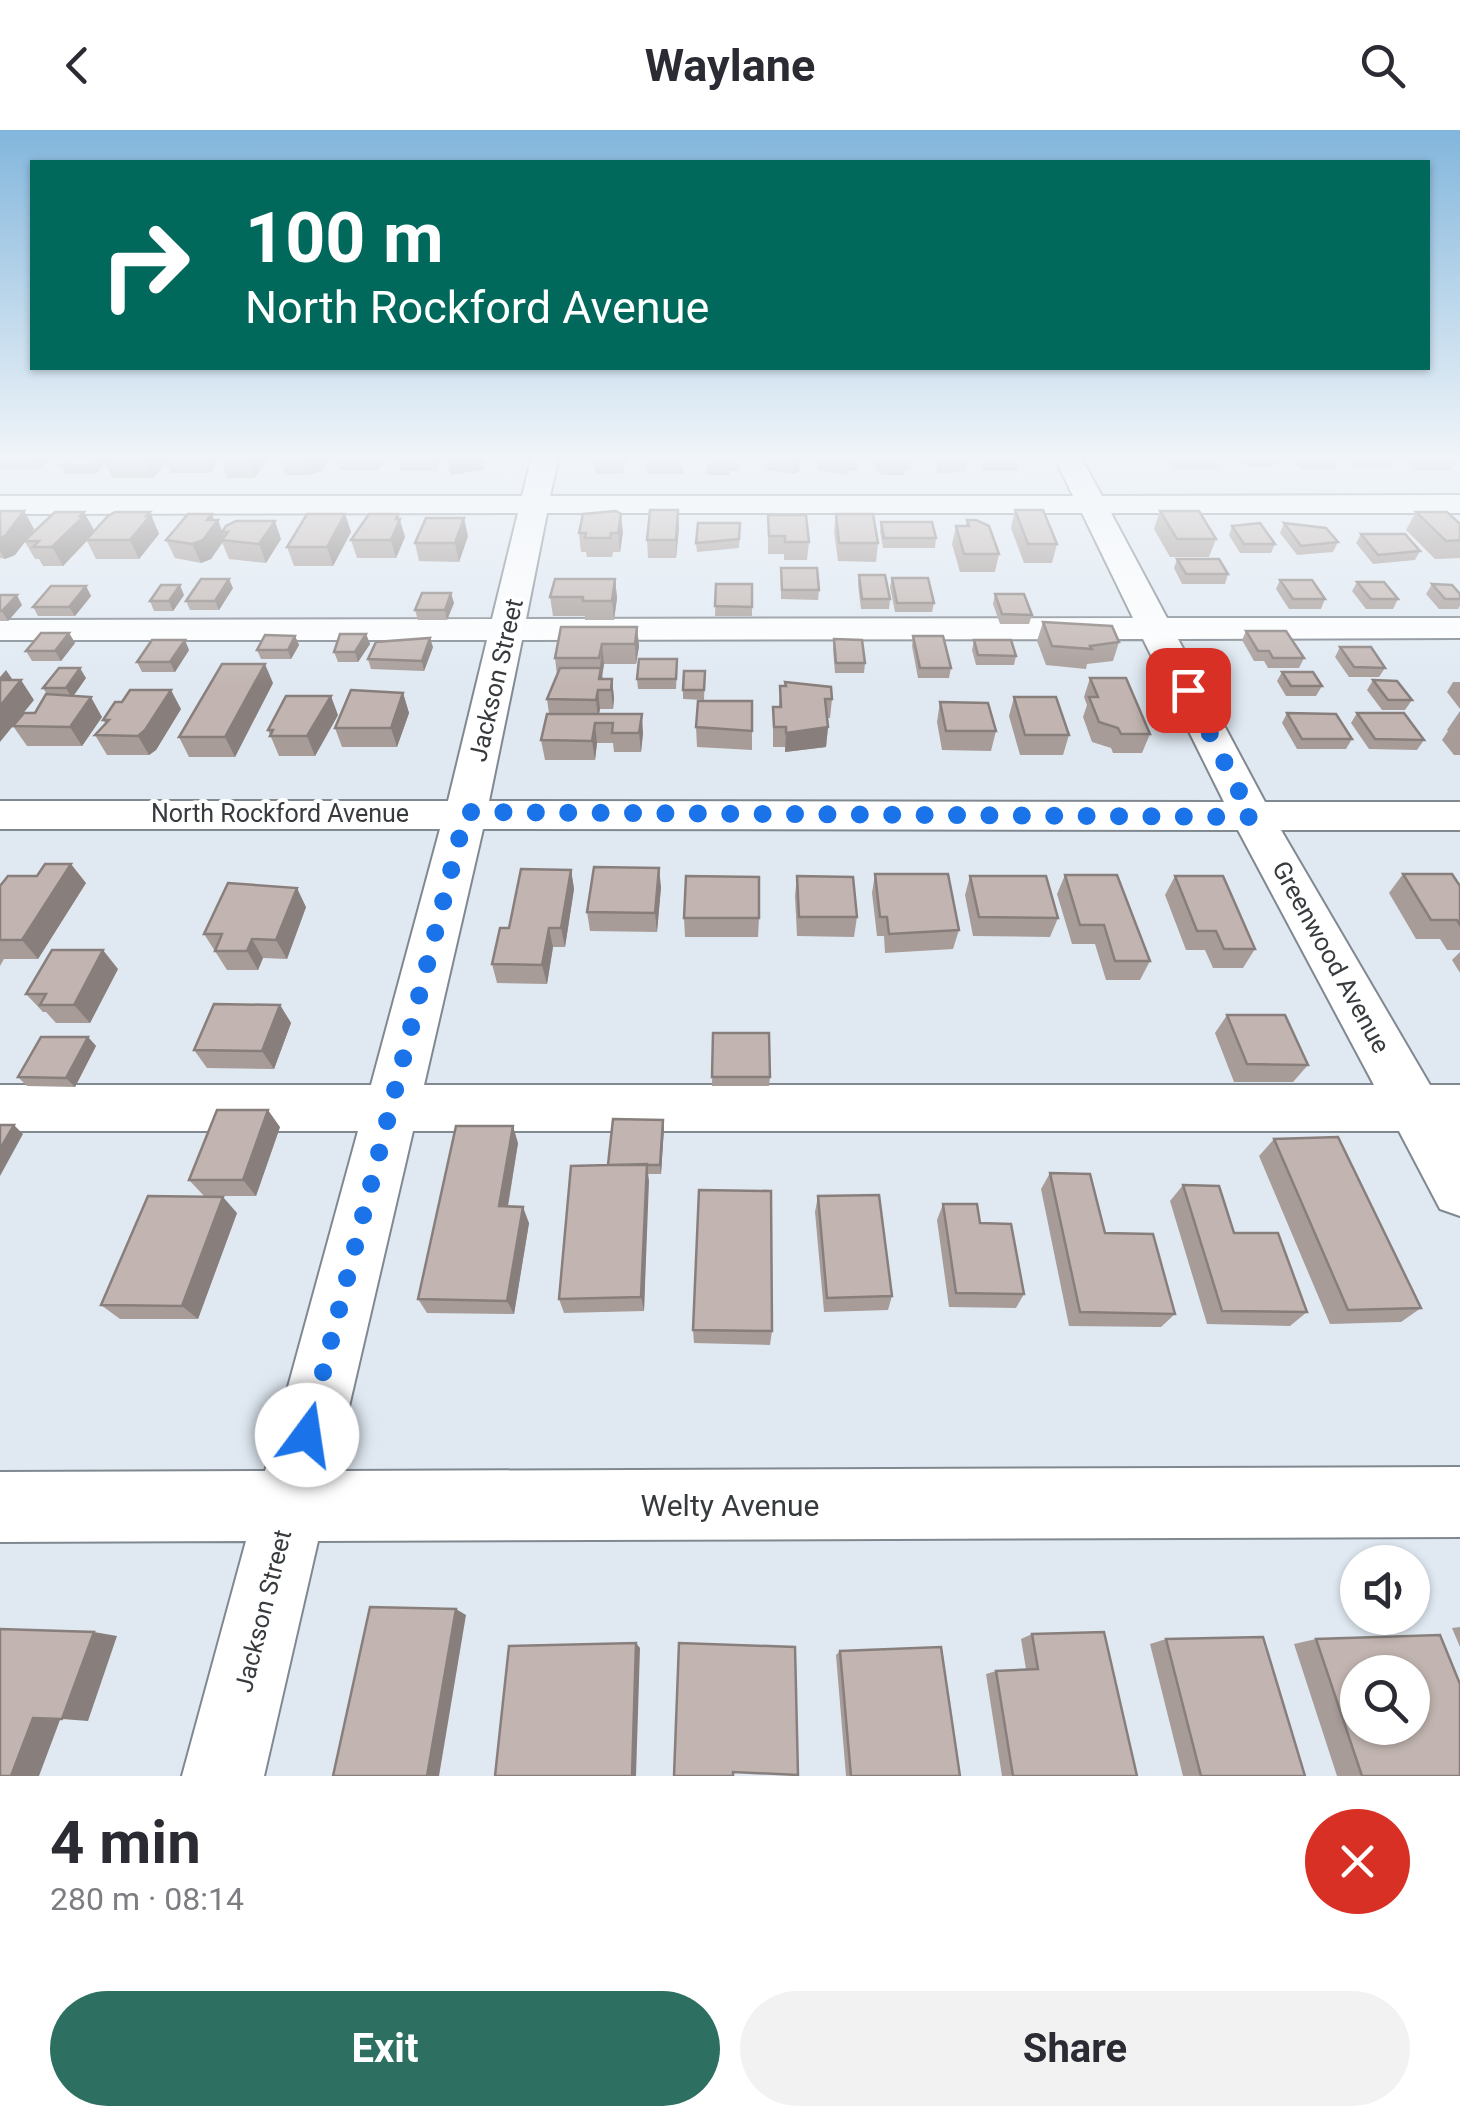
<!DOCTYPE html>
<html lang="en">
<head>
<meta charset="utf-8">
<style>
	body { margin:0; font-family:Roboto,sans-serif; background:#f2f2f3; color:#2b2b33; height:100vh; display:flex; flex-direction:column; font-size:38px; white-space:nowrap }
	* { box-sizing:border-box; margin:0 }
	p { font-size:32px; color:#7c7c81 }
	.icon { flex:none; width:55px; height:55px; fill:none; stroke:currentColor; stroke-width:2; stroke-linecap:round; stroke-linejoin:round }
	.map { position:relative; height:1646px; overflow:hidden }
	.drawer { display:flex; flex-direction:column; background:#fff; flex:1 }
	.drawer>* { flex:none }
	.banner { position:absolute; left:30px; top:30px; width:1400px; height:210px; border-radius:0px; box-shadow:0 2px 8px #0004; background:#00695c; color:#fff; overflow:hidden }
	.buttons { position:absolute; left:1340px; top:1415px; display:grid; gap:20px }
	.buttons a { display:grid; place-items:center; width:90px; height:90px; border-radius:50%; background:#fff; box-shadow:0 2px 8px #0004; font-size:50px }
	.pin { position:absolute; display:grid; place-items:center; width:85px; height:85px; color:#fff; margin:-42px; border-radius:20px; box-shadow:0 5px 15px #0006 }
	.me { position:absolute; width:110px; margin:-55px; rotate:14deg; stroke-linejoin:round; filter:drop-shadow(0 0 8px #0008) }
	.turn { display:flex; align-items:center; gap:35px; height:210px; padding:0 50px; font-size:45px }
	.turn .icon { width:130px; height:130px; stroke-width:2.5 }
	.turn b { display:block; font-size:70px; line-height:85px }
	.round { display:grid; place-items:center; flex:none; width:105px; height:105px; border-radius:52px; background:#f2f2f3 }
	.summary { display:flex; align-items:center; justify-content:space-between; height:170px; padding:0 50px }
	h1 { font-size:60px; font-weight:700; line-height:75px }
	.primary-button { display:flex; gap:20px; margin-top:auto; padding:20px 50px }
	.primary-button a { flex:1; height:115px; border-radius:60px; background:#2d7061; color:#fff; font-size:40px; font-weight:700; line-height:115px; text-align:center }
	.primary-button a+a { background:#f2f2f3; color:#2b2b33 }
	header { display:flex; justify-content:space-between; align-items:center; height:130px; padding:0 50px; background:#fff; font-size:45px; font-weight:700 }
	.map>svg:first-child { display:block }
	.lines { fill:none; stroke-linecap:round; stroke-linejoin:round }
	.minor-casing { stroke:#808890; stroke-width:4 }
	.minor { fill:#fff; fill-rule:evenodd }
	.wall { fill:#a79c98 }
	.shaded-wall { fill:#887f7c }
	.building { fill:#c2b5b1; stroke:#887f7c; stroke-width:2.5; fill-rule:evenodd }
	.route { stroke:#1a73e8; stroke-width:18; stroke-dasharray:0 32.4 }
	.labels { text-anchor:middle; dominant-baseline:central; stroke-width:8; stroke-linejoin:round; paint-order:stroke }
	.street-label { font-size:25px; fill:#373b3e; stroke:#fff }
	.near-street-label { font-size:30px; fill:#373b3e; stroke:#fff }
</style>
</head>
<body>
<header><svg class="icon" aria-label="back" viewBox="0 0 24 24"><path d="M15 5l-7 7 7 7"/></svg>Waylane<svg class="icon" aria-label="search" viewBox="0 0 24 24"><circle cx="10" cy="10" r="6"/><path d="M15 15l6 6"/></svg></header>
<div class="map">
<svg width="1460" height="1646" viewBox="0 0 1460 1646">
	<rect width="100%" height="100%" fill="#e0e9f2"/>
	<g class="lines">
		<defs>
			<path id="minor" d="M532,326H559L550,366H1073L1054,326H1080L1102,366L1460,365V383H1111L1167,488H1460V508L1178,509L1265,672H1460V700H1281L1430,955H1460V1086L1440,1079L1399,1001H413L334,1341L1460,1337V1407L318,1411L264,1646H182L246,1411L0,1412V1342L265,1341L358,1001H0V955H371L440,699H0V671H448L487,510H0V490L492,489L518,383L0,384V366H522ZM547,383H1082L1133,488L526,489ZM1143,509L1224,672L489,671L522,510ZM483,699L1238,700L1374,955H424Z"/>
		</defs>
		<use href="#minor" class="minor-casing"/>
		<use href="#minor" class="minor"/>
	</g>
	<path class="wall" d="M0,326H53L39,339H0Z
		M70,326H272L254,348H227L221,329L210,343H171L166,333L153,348H113L105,333L96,344H65L60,335Z
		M280,326H331L322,341L308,345H285Z
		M335,326H385L378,340H340Z
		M397,326H443L436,341H401Z
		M593,326H628L622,344H598L595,340Z
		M646,326H684L683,344H647Z
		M707,326H741L740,341H730V345H707Z
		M765,326H800L799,341L794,344L765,340Z
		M817,326H858L857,341H848L847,345L819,340Z
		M873,326H912L910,340H905V345H882L876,340Z
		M933,326H969L966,341L938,344Z
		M978,326H1020L1017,341H983Z
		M1122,326H1150L1149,330H1124Z
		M1166,326H1223L1218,339H1175Z
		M1235,326H1281L1277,336H1244Z
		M1289,326H1342L1336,339L1302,340Z
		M1344,326H1396L1391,337H1356Z
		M1401,326H1459L1451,340H1416Z
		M1015,380L1057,414L1052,433H1024L1011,398Z
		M0,381H24L34,399L30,405L94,400L93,403L158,400L159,404L139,429H96L87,411L63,436H43L39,429H35L25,412L15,425L5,429L0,428Z
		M1160,381L1216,409L1209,427H1170L1154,399Z
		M1416,382L1460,394V428L1435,429L1406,400Z
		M345,384L351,402L333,436H294L287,417Z
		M398,384L405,407L396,428H357L351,410Z
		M836,384L878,413L876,432L838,431L834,402Z
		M768,385L809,412L807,430H784V424H768Z
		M214,390L222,401L281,409L266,433L229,429L222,412L211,429L201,433L175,428L166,410Z
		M967,390L999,424L995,442H960L952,414L956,396H966Z
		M881,392L936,408L935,418H883L880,401Z
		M740,393L739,418L697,422L696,413Z
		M1284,393L1338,412L1333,422L1297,425L1280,403Z
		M1232,396L1275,414L1271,423H1240L1229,405Z
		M679,398L676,428H648L647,410Z
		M623,402L620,422H613L612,427H587L586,422H581L579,403Z
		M1361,404L1420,421L1415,430L1373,434L1356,413Z
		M468,406L459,432L419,431L415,413Z
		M1177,429L1228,444L1225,454H1182L1174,438Z
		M781,438L819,460L818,470L781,469Z
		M859,445L890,469L889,479H861L858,454Z
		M892,448L934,473L932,482H895L890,457Z
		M615,449L617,468L614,490H585V486H553L550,467Z
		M1280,450L1325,469L1321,479H1289L1276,459Z
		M1357,452L1398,469L1393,479H1366L1352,461Z
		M716,454H752V486H715Z
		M1432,454L1460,464V476L1458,479H1439L1426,464Z
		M86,456L91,466L75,486H38L33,477Z
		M233,458L219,480H190L186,471Z
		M995,464L1032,485L1029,494H1000L993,474Z
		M0,465L22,475L8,491H0Z
		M184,465L173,481H154L150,471Z
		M454,473L447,490H418L415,480Z
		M1043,492L1119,512L1113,531L1087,534L1086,539L1046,535L1037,511Z
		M637,497L639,516L636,534H604L602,549H612L614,568L613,579H600L599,584L643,603L641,622H614L613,613H597L595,630H545L541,610L549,584L547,569L557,545L555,528Z
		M1246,501L1304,528L1299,538H1268L1264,531H1254L1242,510Z
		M69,503L75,513L61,531H32L26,521Z
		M366,504L370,514L358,532H338L334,522Z
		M295,506L299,515L291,529H261L257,520Z
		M913,506L951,538L949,548H918L912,516Z
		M834,509L865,533L864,543H835L833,519Z
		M974,510L1016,526L1014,535H976L972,520Z
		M433,517L424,541L371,539L368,529Z
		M1340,517L1385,538L1379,547H1349L1335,527Z
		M189,520L175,542H142L137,532Z
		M677,539L676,559H638L637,549Z
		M705,541L704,570L683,569V560Z
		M1282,542L1322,556L1316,566H1286L1277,551Z
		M86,548L73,566L102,587L82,616H27L13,596L35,583L47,564L43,558Z
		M1090,548L1150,604L1142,623H1113L1111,618L1092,612L1083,587L1087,575L1084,567Z
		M1373,550L1412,570L1405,580H1382L1367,560Z
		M1453,552H1460V579L1447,562Z
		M273,553L235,627H189L179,607Z
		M780,556L832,569L830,588H827L828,597L826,617L785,622V617H773V577H779Z
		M403,563L409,583L397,617H342L335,598Z
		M1014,567L1069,605L1063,625H1020L1009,586Z
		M752,571V620L697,617L696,597Z
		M940,572L996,601L991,621L942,620L937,592Z
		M181,579L156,620L149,625H107L95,605L106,594L103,590Z
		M1460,581V625H1454L1442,610L1448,601L1447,600Z
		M1287,583L1352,609L1346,619H1297L1282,593Z
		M1357,583L1424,610L1417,620L1369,619L1351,593Z
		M338,585L315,626H279L268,600Z
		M571,740L574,759L565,817H553L547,854L497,853L492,834L509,798Z
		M875,744L959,800L953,819L885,823L884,806H877L872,763Z
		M1403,744L1460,756V820H1447L1440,809H1416L1389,763Z
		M1065,745L1150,831L1140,850H1106L1095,814H1072L1057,764Z
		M37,746L86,753L38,829H4L0,836V756Z
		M797,746L857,787L854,807L797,806L795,766Z
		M970,746L1058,788L1050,807L973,806L965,765Z
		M1175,746L1255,819L1243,838H1213L1205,820H1186L1165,765Z
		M661,757L657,802L590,801L587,782Z
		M306,777L287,829L263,828L258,840H227L204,804Z
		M684,788H759L758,807H685Z
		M1460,822V843L1452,830Z
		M118,839L90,893H56L46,882H43L26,864Z
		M280,875L291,893L274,939L207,938L194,920Z
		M1227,885L1308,935L1293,952H1234L1215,903Z
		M713,903L770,947L769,956H712Z
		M88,907L96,916L75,957L27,956L18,947Z
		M280,997L256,1066H204L189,1050Z
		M664,998L661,1044H648L644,1181L564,1183L559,1169L608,1035Z
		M1274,1009L1421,1178L1401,1192L1330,1194L1259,1026Z
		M518,1013L508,1077L529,1093L514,1184L427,1183L418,1169Z
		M1050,1043L1175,1184L1161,1197L1069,1196L1041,1059Z
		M1183,1055L1234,1103L1307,1182L1290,1196L1207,1194L1170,1071Z
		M818,1066L892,1166L888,1180L824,1182L815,1082Z
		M943,1074L1024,1164L1016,1178L949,1177L937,1090Z
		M237,1083L198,1189H120L101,1175Z
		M693,1200L772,1201L770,1215L694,1213Z
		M1460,1497V1517L1452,1498Z
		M1032,1504L1137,1646H1002L986,1544L996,1541L1026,1539L1021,1509Z
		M1166,1509L1305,1646H1183L1150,1514Z
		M1316,1509L1460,1646H1337L1294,1514Z
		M840,1521L960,1646H846L836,1525Z"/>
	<path class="shaded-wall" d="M32,326H53L39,339Z
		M99,326H109L96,344L92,335Z
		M150,326H163L166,333L153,348L146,331Z
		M203,326H224H220L221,329L210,343Z
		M251,326H272L254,348L247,330Z
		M306,326H331L322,341L308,345L302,327Z
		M374,326H385L378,340Z
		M432,326H443L436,341Z
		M457,326H486L483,340L450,345L446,328Z
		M621,326H628L622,344Z
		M796,326H800L799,341L794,344V327Z
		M678,380L679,398L676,428V410Z
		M24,381L34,399L15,425L5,429L0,421V408Z
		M84,382L94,400L92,402L93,404L63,436L52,417Z
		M150,382L159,404L139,429L130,410Z
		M212,384L215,393L218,390L225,409L211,429L201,433L192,414Z
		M345,384L351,402L333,436L327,417Z
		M398,384L405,407L396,428L391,410Z
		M621,384L623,402L620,422L618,403Z
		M464,388L468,406L459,432L455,413Z
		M275,391L281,409L266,433L259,414Z
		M229,449L233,458L219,480L215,471Z
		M615,449L617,468L614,490L612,471Z
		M180,455L184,465L173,481L169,471Z
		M86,456L91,466L75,486L69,477Z
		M451,463L454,473L447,490L445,480Z
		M17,465L22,475L8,491L2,481Z
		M637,497L639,516L636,534L635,514Z
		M69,503L75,513L61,531L55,521Z
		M366,504L370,514L358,532L355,522Z
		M295,506L299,515L291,529L288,520Z
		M430,508L433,517L424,541L422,531Z
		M185,510L189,520L175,542L170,532Z
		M602,514L604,534L602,545L604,557L599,549Z
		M265,534L273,553L235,627L225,607Z
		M80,538L86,548L72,568L66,558Z
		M6,540L17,556L21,550L34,570L0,612V547Z
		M612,549L614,568L613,579L611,560Z
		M171,560L181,579L156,620L149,625L138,606Z
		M598,560L600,579L598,589L596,570Z
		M403,563L409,583L397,617L391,598Z
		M331,566L338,585L315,626L307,606Z
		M91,567L102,587L82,616L70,597Z
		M642,584L643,603L641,622L639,603Z
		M595,593L597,613L595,630L592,611Z
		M828,597L826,617L785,622L786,603Z
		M71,734L86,753L38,829L22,810Z
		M659,738L661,757L657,802L655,783Z
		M571,740L574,759L565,817L561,798Z
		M297,758L306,777L287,829L276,810Z
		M549,798L553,817L547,854L542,835Z
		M252,809L263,828L258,840L247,821Z
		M103,820L118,839L90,893L74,875Z
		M280,875L291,893L274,939L262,921Z
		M88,907L96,916L75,957L66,948Z
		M268,980L280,997L256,1066L243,1050Z
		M663,990L664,998L661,1044L660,1035Z
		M14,995L23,1004L0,1046V1019Z
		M513,996L518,1013L505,1092L499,1076Z
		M647,1034L649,1051L644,1181L641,1167Z
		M223,1067L237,1083L198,1189L182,1176Z
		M523,1077L529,1093L514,1184L507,1171Z
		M456,1479L466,1485L439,1646H427Z
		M94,1502L117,1506L88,1591L62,1589Z
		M636,1513L640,1518L636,1646H632Z
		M33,1588L60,1590L39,1646H11Z"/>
	<path class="building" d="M70,326H99L92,335H60Z
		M109,326H150L146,331H104Z
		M220,326H251L247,330H221L224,326Z
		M882,326H907V327H884Z
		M650,380H678L676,410H647Z
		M1015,380H1043L1057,414H1028Z
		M0,381H24L5,406L0,408Z
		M616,381L621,384L618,403H611L610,408H585L586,403H579L583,384Z
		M1160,381H1199L1216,409H1177Z
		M55,382H84L80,386H84L52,417H33L39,411H24Z
		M115,382H150L146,386H150L130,410H86L108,386Z
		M1416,382H1447L1460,394V410L1446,411Z
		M188,384H212L207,390H218L203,410L192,414L166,410Z
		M307,384H345L327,417H287Z
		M369,384H398L396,389H400L391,410H351Z
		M836,384H873L878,413H839Z
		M768,385H806L809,412H785V406H769Z
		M426,388H464L455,413H415Z
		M967,390H976L989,396L999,424H964L956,396H969Z
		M236,391H275L259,414L222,410L228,402H222L226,396Z
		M881,392H932L936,408H884Z
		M698,393H740L739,409L696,413Z
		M1260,393L1275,414H1244L1232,396Z
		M1284,393L1326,398L1338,412L1301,416Z
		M1361,404H1405L1420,421L1378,425Z
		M1177,429H1219L1228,444H1186Z
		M781,438H817L819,460H782Z
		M859,445H885L890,469H862Z
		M892,448H928L934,473H897Z
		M201,449H229L215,471H186Z
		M555,449H615L612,471H583V467H550Z
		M1280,450H1312L1325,469H1293Z
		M1357,452H1384L1398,469H1371Z
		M716,454H752V477L715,476Z
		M1432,454L1452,455L1460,464V469H1445Z
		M161,455H180L169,471H150Z
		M51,456H86L69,477H33Z
		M422,463H451L445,480H415Z
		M995,464H1024L1032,485L1002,484Z
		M0,465H17L2,481H0Z
		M1043,492L1112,496L1119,512L1090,516L1092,519L1052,516Z
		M561,497H637L635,514H602L599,528H555Z
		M1246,501H1286L1304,528H1273L1269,521H1258Z
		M41,503H69L55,521H26Z
		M340,504H366L355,522H334Z
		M265,505L295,506L288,520H257Z
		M913,506H943L951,538H920Z
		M430,508L422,531L368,529L376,512Z
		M834,509L862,510L865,533H836Z
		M152,510H185L170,532H137Z
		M974,510H1011L1016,526L978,525Z
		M1340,517H1371L1385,538L1354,537Z
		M639,529H677L676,549H637Z
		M222,534H265L225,607H179Z
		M59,538H80L66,558H43Z
		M560,538H601L599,549H612L611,560H598L596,570L547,569Z
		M684,541H705L704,560H683Z
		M1282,542H1313L1322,556H1291Z
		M1090,548H1126L1150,604H1121L1118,598L1099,592L1089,567H1098Z
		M0,550H21L0,576Z
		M1373,550L1397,551L1412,570H1388Z
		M785,552L831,557L832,569H825L828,597L786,603V597H774L773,577H781L780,556H786Z
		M130,560H171L145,600L138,606L95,605L109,590H103L115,572H122Z
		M351,560L403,563L391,598H335Z
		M46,564L91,567L70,597L13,596L24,583H35Z
		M286,566H331L307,606H270L273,600H268Z
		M1014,567H1056L1069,605H1025Z
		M698,571H752V601L696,597Z
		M940,572L988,573L996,601H946Z
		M1287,583L1336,584L1352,609H1302Z
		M1357,583H1404L1424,610L1375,609Z
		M547,584H642L639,603H612L613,593H595L592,611L541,610Z
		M45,734H71L22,810H0V756L8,746H37Z
		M594,737L659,738L655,783L587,782Z
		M521,739L571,740L561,798H549L542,835L492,834L500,798H509Z
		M875,744H948L959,800L889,804L887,787H880Z
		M1403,744H1452L1460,756V795L1457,790H1431Z
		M1065,745H1117L1150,831H1115L1104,795H1080Z
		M686,746L759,747V788H684Z
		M797,746L853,747L857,787H799Z
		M970,746H1046L1058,788L979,787Z
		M1175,746H1223L1255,819H1224L1216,801H1197Z
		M228,753L297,758L276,810L252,809L247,821H215L222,804H204Z
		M52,820H103L74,875H40L46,864H26Z
		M214,874L280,875L262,921L194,920Z
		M1227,885H1285L1308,935L1247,934Z
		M713,903H769L770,947H712Z
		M41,907H88L66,948L18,947Z
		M217,980H268L243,1050H189Z
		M613,989L663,990L660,1035H608Z
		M0,995H14L0,1019Z
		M456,996H513L499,1076L523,1077L507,1171L418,1169Z
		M1338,1007L1421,1178L1348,1180L1274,1009Z
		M647,1034L641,1167L559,1169L571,1036Z
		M1050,1043L1090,1044L1105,1103L1153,1104L1175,1184L1080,1182Z
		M1183,1055L1219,1056L1234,1103H1278L1307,1182L1222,1181Z
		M699,1060L771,1061L772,1201L693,1200Z
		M879,1065L892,1166L827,1168L818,1066Z
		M148,1066L223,1067L182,1176L101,1175Z
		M943,1074H977L980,1093L1011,1094L1024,1164L956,1163Z
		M370,1477L456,1479L427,1646H333Z
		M0,1499L94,1502L62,1589L33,1588L11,1646H0Z
		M1104,1502L1137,1646H1013L996,1541L1038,1539L1032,1504Z
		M1440,1505L1460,1554V1646H1362L1316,1509ZM1358,1542H1412V1598H1358Z
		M1263,1507L1305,1646H1201L1166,1509Z
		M636,1513L632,1646H495L509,1516Z
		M679,1513L795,1517L798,1645L733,1642V1646H674Z
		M941,1517L960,1646H851L840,1521Z"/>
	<linearGradient id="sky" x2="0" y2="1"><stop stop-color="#82b6dc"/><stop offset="0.59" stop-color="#f1f5f9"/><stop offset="1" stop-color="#f1f5f9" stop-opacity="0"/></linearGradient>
	<rect width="1460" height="556" fill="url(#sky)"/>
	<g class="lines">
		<path class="route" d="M307,1305L466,682L1252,687L1188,560"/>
	</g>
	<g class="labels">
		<g class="street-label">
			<text transform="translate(496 550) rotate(-77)">Jackson Street</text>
			<text x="280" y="683">North Rockford Avenue</text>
			<text transform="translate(1331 827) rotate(61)">Greenwood Avenue</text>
			<text transform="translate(263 1481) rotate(-76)">Jackson Street</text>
		</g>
		<g class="near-street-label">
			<text x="730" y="1375">Welty Avenue</text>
		</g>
	</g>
</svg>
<div class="buttons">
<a><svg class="icon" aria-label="sound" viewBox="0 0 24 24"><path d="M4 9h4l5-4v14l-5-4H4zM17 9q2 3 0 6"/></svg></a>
<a><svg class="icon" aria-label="search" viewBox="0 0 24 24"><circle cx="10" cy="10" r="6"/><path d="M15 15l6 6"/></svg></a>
</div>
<div class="pin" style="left:1188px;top:560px;background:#d93025"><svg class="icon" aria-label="arrive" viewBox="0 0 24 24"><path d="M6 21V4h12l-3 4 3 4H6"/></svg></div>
<svg class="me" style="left:307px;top:1305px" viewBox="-20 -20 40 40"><circle r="19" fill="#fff"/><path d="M0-13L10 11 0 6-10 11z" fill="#1a73e8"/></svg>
<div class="banner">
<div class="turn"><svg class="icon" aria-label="right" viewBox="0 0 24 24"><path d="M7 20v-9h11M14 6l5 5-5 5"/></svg><div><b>100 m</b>North Rockford Avenue</div></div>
</div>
</div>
<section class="drawer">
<div class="summary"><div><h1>4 min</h1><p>280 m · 08:14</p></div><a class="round" style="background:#d93025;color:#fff"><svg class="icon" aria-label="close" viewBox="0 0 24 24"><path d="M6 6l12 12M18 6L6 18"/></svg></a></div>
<div class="primary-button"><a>Exit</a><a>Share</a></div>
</section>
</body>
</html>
